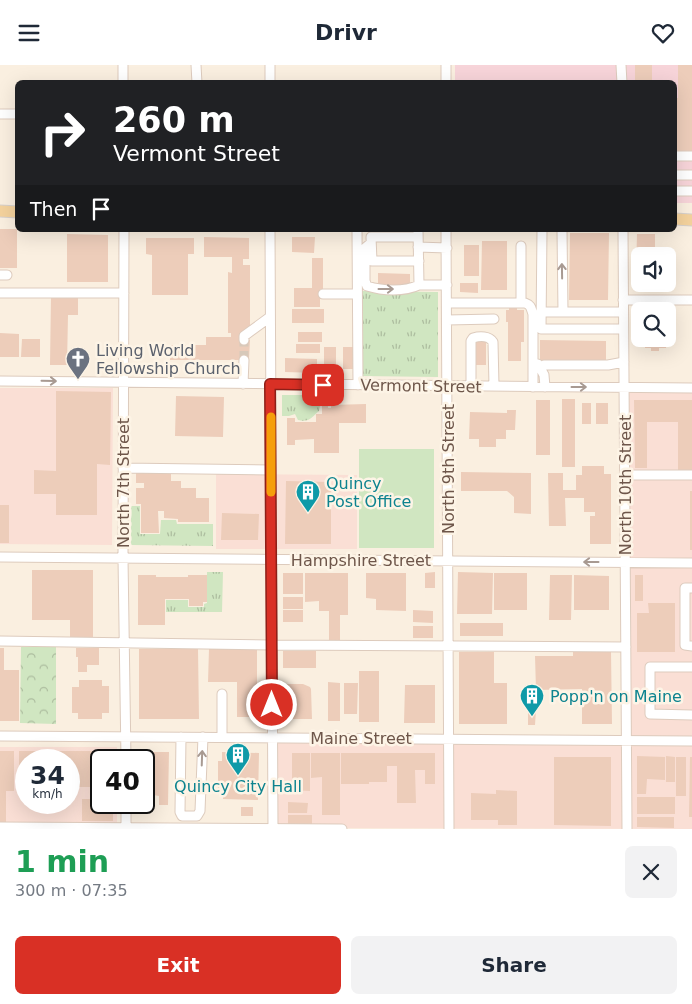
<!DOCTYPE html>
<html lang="en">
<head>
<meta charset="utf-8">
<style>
	body { margin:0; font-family:"DejaVu Sans",sans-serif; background:#f2f2f3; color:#1f2937; height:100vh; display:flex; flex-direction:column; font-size:19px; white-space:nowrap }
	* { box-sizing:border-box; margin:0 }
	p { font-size:16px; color:#747a83 }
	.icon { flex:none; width:28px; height:28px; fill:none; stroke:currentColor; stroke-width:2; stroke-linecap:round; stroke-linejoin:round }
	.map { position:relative; height:764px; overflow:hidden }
	.side { display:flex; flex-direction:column; background:#fff; flex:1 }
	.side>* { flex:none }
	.top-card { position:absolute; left:15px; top:15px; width:662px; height:152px; border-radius:8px; box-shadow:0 5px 20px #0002; background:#202124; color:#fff; overflow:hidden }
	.buttons { position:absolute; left:631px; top:182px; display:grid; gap:10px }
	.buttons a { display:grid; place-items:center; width:45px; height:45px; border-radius:8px; background:#fff; box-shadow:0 5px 20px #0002; font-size:25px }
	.speed { position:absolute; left:15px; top:684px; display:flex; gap:10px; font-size:25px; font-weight:700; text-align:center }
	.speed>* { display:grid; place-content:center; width:65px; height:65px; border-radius:50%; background:#fff; box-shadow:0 5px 20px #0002; line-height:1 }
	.speed small { font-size:12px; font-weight:400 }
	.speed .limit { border:2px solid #111; border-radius:8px; background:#fff; color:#111 }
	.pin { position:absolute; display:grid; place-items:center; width:42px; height:42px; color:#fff; margin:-21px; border-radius:10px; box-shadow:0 2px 8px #0006 }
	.me { position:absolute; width:55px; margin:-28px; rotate:0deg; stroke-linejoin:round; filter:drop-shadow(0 0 4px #0008) }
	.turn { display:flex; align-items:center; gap:18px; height:105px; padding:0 15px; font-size:22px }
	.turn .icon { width:65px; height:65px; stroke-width:2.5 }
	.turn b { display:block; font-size:35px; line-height:42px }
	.then { display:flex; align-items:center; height:48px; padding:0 15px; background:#0003; gap:10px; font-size:19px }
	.round { display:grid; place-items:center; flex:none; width:52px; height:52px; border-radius:8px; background:#f2f2f3 }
	.head { display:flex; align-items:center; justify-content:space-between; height:85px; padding:0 15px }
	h1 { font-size:30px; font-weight:600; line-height:38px; color:#1e9e55 }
	.primary-button { display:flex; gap:10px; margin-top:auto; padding:10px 15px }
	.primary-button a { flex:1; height:58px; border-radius:8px; background:#d93025; color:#fff; font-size:20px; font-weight:600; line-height:58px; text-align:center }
	.primary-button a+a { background:#f2f2f3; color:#1f2937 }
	header { display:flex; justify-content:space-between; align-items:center; height:65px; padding:0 15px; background:#fff; font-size:22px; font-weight:600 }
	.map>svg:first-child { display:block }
	.commercial { fill:#fadfd5; fill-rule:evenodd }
	.medical { fill:#f7d4d9 }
	.grass { fill:url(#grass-tufts) }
	.forest { fill:url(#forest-crowns) }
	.garden { fill:#d0e6c1 }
	.building { fill:#edcdba }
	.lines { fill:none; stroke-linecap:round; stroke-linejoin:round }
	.minor-tunnel { stroke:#d7c9ba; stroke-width:9; stroke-dasharray:9 4.5; stroke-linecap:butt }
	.minor-casing { stroke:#ddcbbd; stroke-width:11 }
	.major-casing { stroke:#d6d0cc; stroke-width:13 }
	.minor { stroke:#fff; stroke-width:9 }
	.major { stroke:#f4d29d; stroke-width:11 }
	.oneway { stroke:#a89a92 }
	.route-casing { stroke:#8d1f18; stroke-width:12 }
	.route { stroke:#d93025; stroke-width:9 }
	.slow { stroke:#f59e0b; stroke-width:9 }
	.labels { text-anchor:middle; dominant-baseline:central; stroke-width:5; stroke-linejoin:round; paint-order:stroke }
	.worship-label { font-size:16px; fill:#5b616d; stroke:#fdf4e6; text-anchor:start }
	.street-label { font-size:16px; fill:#6e564a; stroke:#fdf4e6 }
	.culture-label { font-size:16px; fill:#0d838f; stroke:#fdf4e6; text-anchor:start }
</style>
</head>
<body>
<header><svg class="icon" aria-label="menu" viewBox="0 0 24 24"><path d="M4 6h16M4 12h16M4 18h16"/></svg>Drivr<svg class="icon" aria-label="heart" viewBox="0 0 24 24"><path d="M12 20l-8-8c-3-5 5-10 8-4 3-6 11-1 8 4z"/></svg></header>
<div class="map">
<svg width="692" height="764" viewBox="0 0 692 764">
	<defs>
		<pattern id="grass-tufts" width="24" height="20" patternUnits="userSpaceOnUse" patternTransform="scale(1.25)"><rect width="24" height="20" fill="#d0e6c1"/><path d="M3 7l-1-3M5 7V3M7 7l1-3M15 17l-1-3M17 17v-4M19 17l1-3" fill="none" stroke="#adbd9f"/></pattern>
		<pattern id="forest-crowns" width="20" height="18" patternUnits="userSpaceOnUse" patternTransform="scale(1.25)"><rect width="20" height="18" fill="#d0e6c1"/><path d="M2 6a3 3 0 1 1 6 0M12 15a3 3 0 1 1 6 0" fill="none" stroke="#adbd9f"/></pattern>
	</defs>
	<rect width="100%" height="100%" fill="#faefe0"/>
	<path class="commercial" d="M624,322L692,323V764L273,763L272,673L627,675Z
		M0,323H113L112,480L0,479Z
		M216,409L357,410V484H216Z
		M0,682H117V695H101V738H117V764H0ZM26,695H69V738H26Z"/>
	<path class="medical" d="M455,0H692V138H675V18L455,17Z"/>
	<path class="grass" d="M361,226L438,227V312L360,311Z
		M282,330H312L317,331L321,336L319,346C312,352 309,358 298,355L295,349L289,351H282Z
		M131,441H140V469H160L161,455H176L177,459H213V481L131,480Z
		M207,507H223L222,547H166V535H188V542H204V539L207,538Z"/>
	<path class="forest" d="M21,582H56V659L20,658Z"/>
	<path class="garden" d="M359,384H434V483H359Z"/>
	<path class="building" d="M635,0H652V18H635Z
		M678,0H692V94H675V33H678Z
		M0,164H17V203H0Z
		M570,168H609L608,235H569Z
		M67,169L108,170V217H67Z
		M637,169H655V191H640V207H636Z
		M204,172L249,173V194H243V200H250V267H240V275H250L249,295H170V280H206V272H231V268H228V207L232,208V192H204Z
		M292,172H315L314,188L292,187Z
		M146,173H194V189H188V230H152V190L146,189Z
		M482,176H507V225H481Z
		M464,180H479V211H464Z
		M312,193H323V224H320V242H294V223H312Z
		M378,208L410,209V221H378Z
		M460,218H478V228L460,227Z
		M51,231H78V250H68L67,300H50Z
		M634,237H659V246H640V254H634Z
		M509,241H517V245H524V277H521V296H508V257H506V245H509Z
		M292,244H324V258H292Z
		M298,267H322V277H298Z
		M0,268L19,269V292H0Z
		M22,274H40V292H21Z
		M474,274H486V300H474Z
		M645,274H666V283H659V286H651V283H645Z
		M540,275L606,276V298H540Z
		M296,279H320V288H296Z
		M324,282H336V303H324Z
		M343,282H355V304H343Z
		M285,293L317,294V308L285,307Z
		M56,326L111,327L110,400L97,399V450H56V429H34V405L56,406Z
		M176,331L224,332L223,372L175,371Z
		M562,334H575V402H562Z
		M536,335H550V390H536Z
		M634,335H692V406H678V357H647V403H635Z
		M322,337H328V343H331V340L366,339V358H339V388H314V374L295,375V380H287V353H295V357H316V349H322Z
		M582,338H591V359H582Z
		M596,338H608V359H596Z
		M507,345H516L515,365H506V374H496V382H479V374H469L470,347L507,348Z
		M582,401H604V409H611V479H590V451H595V447H584V433H565L566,461H549L548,408H563V425H576V410H582Z
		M461,407L531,408V449L514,448V432L507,426H461Z
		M136,408H171V416H181V423H196V433H209V457H178V454L164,453V446H158L159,468H141V439H136V423H144V418H136Z
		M286,416L331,417V479H285Z
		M690,426H692V485H690Z
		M0,440H9V478H0Z
		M222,448L259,449L258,475H221Z
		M32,505H93V574H70V555H32Z
		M435,507V523H425V508Z
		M458,507L493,508L492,549H457Z
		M283,508H303V529H283Z
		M305,508H348V550H340V579H329V546H319V536L305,537Z
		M366,508H406V546L376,545V534L366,533Z
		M494,508H527V545H494Z
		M138,510H156V512H188V510H207V537H203V541H189V534H165V560H138Z
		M550,510H572L571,555H549Z
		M574,510L609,511V545H574Z
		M635,510H643V536H635Z
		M283,532H303V544H283Z
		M648,538H675V587H637V548H649Z
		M283,545H303V557H283Z
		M413,545L433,546V558L413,557Z
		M460,558H503V571H460Z
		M413,561H433V573H413Z
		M0,583H4V605H19V656H0Z
		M76,583H99V600H87V607H78V592H76Z
		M139,584H198L199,654H139Z
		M209,584H257V652H237V617H208Z
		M283,586H316V603H283Z
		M459,587H494V618H507V659H459Z
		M573,587H611L612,659H582V624L536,625L535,591H573Z
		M359,606H379V657H359Z
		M79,615H102V621H109V648H102V654H78V648H72V622H79Z
		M328,617L340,618V656H328Z
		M344,618H358L357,649H344Z
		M284,619H303L310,622L311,624L312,654H285Z
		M405,620H435V658H404Z
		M528,644L536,645L535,660H528Z
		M0,686H14V726H6V757H0Z
		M19,686H113V695H101V722H77V729H69V695H26V719H19Z
		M139,687H169L168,740H159V731L153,730V727L144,726V695H139Z
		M222,687L259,688L258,735L223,734V726H218V696H222Z
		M292,688H310V726L292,725Z
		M311,688H340V750H322V712L311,713Z
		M341,688H435V719H425V705H415L416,738H397V701H387V717H369V719H341Z
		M637,691L665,692V715L647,714L646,729H637Z
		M666,691L675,692V717H666Z
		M554,692H611V761L554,760Z
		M676,692H686V731H676Z
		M690,692H692V752H689Z
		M496,725L517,726V760H498V755H471V728L496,729Z
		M637,732H675V749H637Z
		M82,734H101V738H113V756H82Z
		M288,737L308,738L307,748H288Z
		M241,742H253V751H241Z
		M288,750H312V761L288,760Z
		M637,752H674V763L637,762Z"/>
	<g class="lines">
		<path class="minor-tunnel" d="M244,295V275"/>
		<defs>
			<path id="minor" d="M123,0V18
				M196,0L197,18
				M270,0V18
				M446,0V18
				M621,0L622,18
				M0,49H18
				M675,91H692
				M675,110H692
				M675,126H692
				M124,165L123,493L126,695
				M270,165L273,764
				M357,165L358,320
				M418,165L419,220H447
				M446,165L449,764
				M542,165L541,264H623
				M562,165L563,247
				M623,165L627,764
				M418,172H371L372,196H419
				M371,178L365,183V216L367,221C383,226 404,227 419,220
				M418,182L447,183
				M0,210H7
				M0,228H124
				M323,229H357
				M623,235H692
				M447,238H525C531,240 531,243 533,249V322
				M521,238V181
				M541,247H623
				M447,255L494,254
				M244,275V271L270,252
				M538,299L544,310L545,322
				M540,303L544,300H608L624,297
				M0,316L692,323
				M243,319L244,295
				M471,321V276L473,273C480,271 489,271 493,277L494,321
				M123,403L271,405
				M624,410H692
				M0,492L692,498
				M692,523H685V580L692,581
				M0,576L272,580L626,582
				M692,602H650V649L692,650
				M0,671L692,676
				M181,672L180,747L182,751H197L200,746L203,672
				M222,672V629
				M126,738V764
				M0,762L342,764"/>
			<path id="major" d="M0,146L18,147
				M675,154L692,155"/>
		</defs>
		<use href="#minor" class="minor-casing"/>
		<use href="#major" class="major-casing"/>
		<use href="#minor" class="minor"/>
		<use href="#major" class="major"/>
	</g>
	<defs><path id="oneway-shaft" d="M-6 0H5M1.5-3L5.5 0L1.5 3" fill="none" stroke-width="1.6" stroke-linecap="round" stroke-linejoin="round" transform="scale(1.25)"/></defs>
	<g class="oneway">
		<use href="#oneway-shaft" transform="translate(562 206) rotate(-91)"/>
		<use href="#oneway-shaft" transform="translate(386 224)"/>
		<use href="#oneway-shaft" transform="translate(49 316) rotate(1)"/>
		<use href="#oneway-shaft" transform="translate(579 322)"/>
		<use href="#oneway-shaft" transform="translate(591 497) rotate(-180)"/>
		<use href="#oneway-shaft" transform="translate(202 693) rotate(-88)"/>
	</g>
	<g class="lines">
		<defs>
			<path id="route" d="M272,640L270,319L323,320"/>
		</defs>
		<use href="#route" class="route-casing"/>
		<use href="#route" class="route"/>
		<path class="slow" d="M271,352V427"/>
	</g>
	<defs>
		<symbol id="church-pin" viewBox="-11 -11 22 30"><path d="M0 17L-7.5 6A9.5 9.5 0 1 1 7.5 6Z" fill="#6b7280" stroke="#fdf4e6"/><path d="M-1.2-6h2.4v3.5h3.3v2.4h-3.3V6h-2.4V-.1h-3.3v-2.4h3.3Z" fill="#fff"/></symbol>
		<symbol id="building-pin" viewBox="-11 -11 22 30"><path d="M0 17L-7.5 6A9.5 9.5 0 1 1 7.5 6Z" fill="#0f9aa8" stroke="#fdf4e6"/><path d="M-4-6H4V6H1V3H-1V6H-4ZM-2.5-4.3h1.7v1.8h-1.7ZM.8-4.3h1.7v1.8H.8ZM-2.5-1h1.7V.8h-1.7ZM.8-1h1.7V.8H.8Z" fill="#fff"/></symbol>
	</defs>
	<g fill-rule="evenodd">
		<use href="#church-pin" x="64" y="280" width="28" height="38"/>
		<use href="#building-pin" x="294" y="413" width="28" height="38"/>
		<use href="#building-pin" x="518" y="617" width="28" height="38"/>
		<use href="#building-pin" x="224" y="676" width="28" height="38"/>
	</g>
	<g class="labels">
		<g class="worship-label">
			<text x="96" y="285">Living World<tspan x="96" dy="18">Fellowship Church</tspan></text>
		</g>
		<g class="street-label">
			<text transform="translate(421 321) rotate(1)">Vermont Street</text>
			<text transform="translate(448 404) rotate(-90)">North 9th Street</text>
			<text transform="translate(123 418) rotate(-90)">North 7th Street</text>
			<text transform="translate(625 420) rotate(-90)">North 10th Street</text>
			<text x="361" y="495">Hampshire Street</text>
			<text x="361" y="673">Maine Street</text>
		</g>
		<g class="culture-label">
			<text x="326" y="418">Quincy<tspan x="326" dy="18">Post Office</tspan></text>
			<text x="550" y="631">Popp'n on Maine</text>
			<text x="238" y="721" text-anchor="middle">Quincy City Hall</text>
		</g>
	</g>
</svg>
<div class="buttons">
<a><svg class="icon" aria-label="sound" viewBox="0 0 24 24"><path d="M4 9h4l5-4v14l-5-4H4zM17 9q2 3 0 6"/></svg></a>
<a><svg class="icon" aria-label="search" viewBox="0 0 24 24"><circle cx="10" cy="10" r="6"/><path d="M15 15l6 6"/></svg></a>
</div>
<div class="speed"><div>34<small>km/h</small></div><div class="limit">40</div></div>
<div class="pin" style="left:323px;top:320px;background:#d93025"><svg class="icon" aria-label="arrive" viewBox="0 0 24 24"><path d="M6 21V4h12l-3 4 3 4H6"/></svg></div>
<svg class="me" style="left:272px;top:640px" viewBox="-20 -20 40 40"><circle r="17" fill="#d93025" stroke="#fff" stroke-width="3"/><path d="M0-11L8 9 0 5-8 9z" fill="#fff"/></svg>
<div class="top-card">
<div class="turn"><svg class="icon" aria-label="right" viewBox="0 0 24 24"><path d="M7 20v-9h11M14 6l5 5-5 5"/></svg><div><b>260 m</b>Vermont Street</div></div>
<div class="then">Then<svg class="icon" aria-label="arrive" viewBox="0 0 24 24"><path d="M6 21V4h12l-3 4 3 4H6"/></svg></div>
</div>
</div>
<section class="side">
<div class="head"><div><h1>1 min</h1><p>300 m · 07:35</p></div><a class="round"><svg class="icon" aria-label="close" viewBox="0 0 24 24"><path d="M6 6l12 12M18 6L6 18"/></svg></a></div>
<div class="primary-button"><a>Exit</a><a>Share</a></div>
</section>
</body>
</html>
